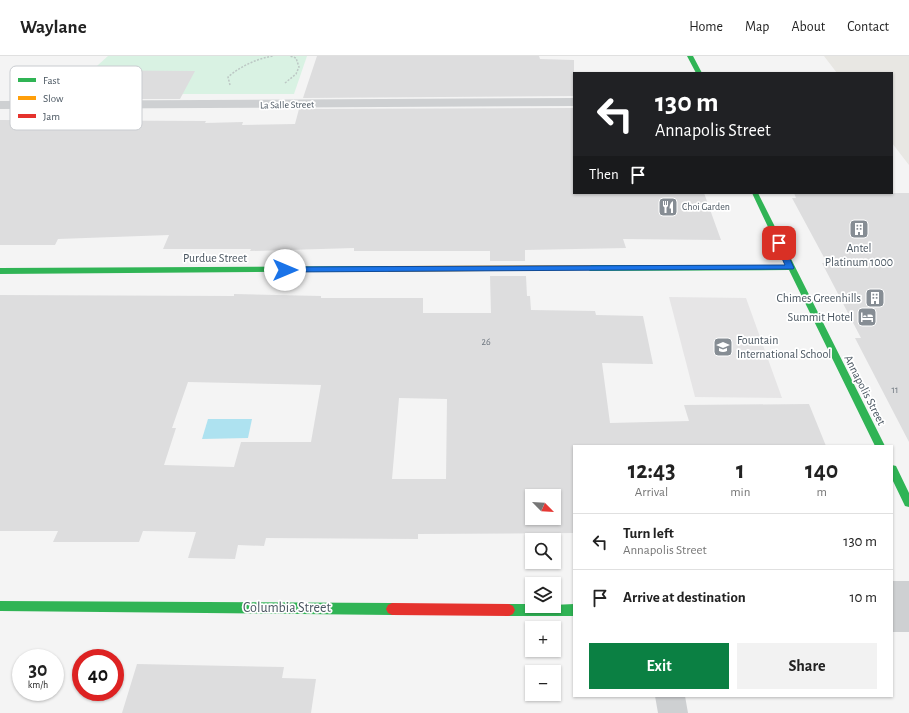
<!DOCTYPE html>
<html lang="en">
<head>
<meta charset="utf-8">
<style>
	body { margin:0; font-family:"Alegreya Sans",sans-serif; background:#f2f2f2; color:#222; height:100vh; display:flex; flex-direction:column; font-size:15px; white-space:nowrap }
	* { box-sizing:border-box; margin:0 }
	p { font-size:13px; color:#767676 }
	.icon { flex:none; width:22px; height:22px; fill:none; stroke:currentColor; stroke-width:2; stroke-linecap:round; stroke-linejoin:round }
	.map { position:relative; flex:1; overflow:hidden }
	.details { position:absolute; left:573px; top:389px; width:320px; height:252px; display:flex; flex-direction:column; background:#fff; border-radius:0px; box-shadow:0 1px 3px #0004 }
	.details>* { flex:none }
	.top-card { position:absolute; left:573px; top:16px; width:320px; height:122px; border-radius:0px; box-shadow:0 1px 3px #0004; background:#202124; color:#fff; overflow:hidden }
	.needle { width:26px; rotate:114deg }
	.buttons { position:absolute; left:525px; top:433px; display:grid; gap:8px }
	.buttons a { display:grid; place-items:center; width:36px; height:36px; border-radius:0px; background:#fff; box-shadow:0 1px 3px #0004; font-size:20px }
	.speed { position:absolute; left:12px; top:593px; display:flex; gap:8px; font-size:20px; font-weight:700; text-align:center }
	.speed>* { display:grid; place-content:center; width:52px; height:52px; border-radius:50%; background:#fff; box-shadow:0 1px 3px #0004; line-height:1 }
	.speed small { font-size:10px; font-weight:400 }
	.speed .limit { border:6px solid #d22; background:#fff; color:#111 }
	.pin { position:absolute; display:grid; place-items:center; width:34px; height:34px; color:#fff; margin:-17px; border-radius:8px; box-shadow:0 2px 6px #0006 }
	.me { position:absolute; width:44px; margin:-22px; rotate:90deg; stroke-linejoin:round; filter:drop-shadow(0 0 3px #0008) }
	.turn { display:flex; align-items:center; gap:14px; height:84px; padding:0 16px; font-size:18px }
	.turn .icon { width:52px; height:52px; stroke-width:2.5 }
	.turn b { display:block; font-size:28px; line-height:34px }
	.then { display:flex; align-items:center; height:38px; padding:0 16px; background:#0003; gap:8px; font-size:15px }
	.eta { display:flex; justify-content:space-evenly; align-items:center; height:68px; text-align:center }
	.eta b { font-size:24px; font-weight:700; line-height:28px }
	.action { display:flex; gap:8px; margin-top:auto; padding:8px 16px }
	.action a { flex:1; height:46px; border-radius:0px; background:#0b8043; color:#fff; font-size:16px; font-weight:700; line-height:46px; text-align:center }
	.action a+a { background:#f2f2f2; color:#222 }
	ul { padding:0; list-style:none }
	li { display:flex; align-items:center; gap:12px; height:56px; padding:0 16px; border-top:1px solid #e0e0e0 }
	li div { flex:1 }
	li b { display:block; font-size:15px }
	li em { font-style:normal }
	header { display:flex; align-items:center; gap:24px; box-sizing:border-box; height:56px; padding:0 20px; background:#fff; border-bottom:1px solid #e0e0e0 }
	header strong { font-size:19px }
	nav { display:flex; gap:22px; margin-inline-start:auto; font-size:14px }
	.map>svg:first-child { display:block }
	.commercial { fill:#e8e7e3 }
	.education { fill:#e6e5e6 }
	.green { fill:#d9f2e3 }
	.water { fill:#aee2f0 }
	.building { fill:#ddddde; fill-rule:evenodd }
	.lines { fill:none; stroke-linecap:round; stroke-linejoin:round }
	.path { stroke:#bcc7c4; stroke-width:1.5; stroke-dasharray:2 1.5; stroke-linecap:butt }
	.street { fill:#ced0d2; fill-rule:evenodd }
	.fast { fill:#30b455; fill-rule:evenodd }
	.slow { fill:#ff9f0a; fill-rule:evenodd }
	.jam { fill:#e5322d; fill-rule:evenodd }
	.route { fill:#1a73e8; stroke:#114b97 }
	.labels { text-anchor:middle; dominant-baseline:central; stroke-width:3.5; stroke-linejoin:round; paint-order:stroke }
	.far-street-label { font-size:10px; fill:#4a5661; stroke:#fff }
	.far-poi-label { font-size:10px; fill:#4a5661; stroke:#fff; text-anchor:start }
	.number-label { font-size:10px; fill:#707881 }
	.poi-label { font-size:12px; fill:#4a5661; stroke:#fff; text-anchor:end }
	.street-label { font-size:12px; fill:#4a5661; stroke:#fff }
	.near-street-label { font-size:14px; fill:#4a5661; stroke:#fff }
	.key { fill:#fff; stroke:#c9ccd0; stroke-width:1 }
	.key-label { font-size:11px; fill:#4a5661 }
</style>
</head>
<body>
<header>
<strong>Waylane</strong>
<nav><a>Home</a><a>Map</a><a>About</a><a>Contact</a></nav>
</header>
<div class="map">
<svg width="909" height="657" viewBox="0 0 909 657">
	<rect width="100%" height="100%" fill="#f4f4f4"/>
	<path class="commercial" d="M824,0H909V109L892,87V17H837Z"/>
	<path class="education" d="M669,241L746,242L782,342L695,341Z"/>
	<path class="green" d="M108,0H307L294,38H66Z"/>
	<path class="water" d="M208,363H252L248,382L202,383Z"/>
	<path class="building" d="M317,0H539L540,3L574,4V40L303,42Z
		M57,14L195,15L180,43H134L55,23Z
		M574,52V137H704L721,184L623,183L626,192L525,194V205H490V195H354V192L250,195L251,193H163L169,179L58,183L55,189H0V64L206,65L205,67L243,66L242,69L295,68L299,53Z
		M794,137H909V386L855,282H861L822,207H827L792,142H796Z
		M490,220H526L527,240H530L531,254L595,255L596,259L643,260L653,308L602,307L610,367L689,365L684,349L809,348L826,390H574V477L418,478V483L266,482L264,490L238,489L235,503L188,502L196,476L143,475L139,486H53L58,475H0V239L234,240V238L321,240V242H423V257H491ZM188,326L321,329L311,386H241L234,411L164,409L176,372H172ZM399,342L447,343L446,423H392ZM532,440H554V462H532Z
		M137,608L284,611L282,622L316,623L311,657H122Z"/>
	<g class="lines">
		<path class="path" d="M285,27L296,18L299,11L296,2L290,0
			M230,29L228,21C241,10 256,3 273,0"/>
		<path class="street" d="M574,42V50L0,53V45Z
			M892,525H909V576H892Z
			M655,640H685L688,657H658Z"/>
		<path class="fast" d="M687,0H693L702,17H696Z
			M752,137H758L885,390H875L789,214L590,215L586,212L590,209H786Z
			M389,210L393,213L392,215L0,218V212Z
			M892,409L896,410L909,437V451L905,450L892,423Z
			M0,545L392,547L396,549L398,553L396,557L392,559L0,555Z
			M509,548H532V550L574,548V560H509L505,558L503,554L505,550Z"/>
		<path class="slow" d="M590,209L594,212L593,214L389,216L385,213L389,210Z"/>
		<path class="jam" d="M392,547L509,548L513,550L515,554L513,558L509,560L392,559L388,557L386,553L388,549Z"/>
	</g>
	<path class="route" d="M779,184L783,187L794,212L793,213L285,216L281,214L285,211L785,209L775,187Z"/>
	<defs>
		<symbol id="restaurant-square" viewBox="-11 -11 22 22"><rect x="-9" y="-9" width="18" height="18" rx="4" fill="#868d94" stroke="#fff"/><path d="M-5-6h1v4h1v-4h1v4h1v-4h1v5L-1.5 .5V6h-2V.5L-5-1ZM5-6V6H3V1.5H1.5Q1.5-4 5-6Z" fill="#fff"/></symbol>
		<symbol id="building-square" viewBox="-11 -11 22 22"><rect x="-9" y="-9" width="18" height="18" rx="4" fill="#868d94" stroke="#fff"/><path d="M-4-6H4V6H1V3H-1V6H-4ZM-2.5-4.3h1.7v1.8h-1.7ZM.8-4.3h1.7v1.8H.8ZM-2.5-1h1.7V.8h-1.7ZM.8-1h1.7V.8H.8Z" fill="#fff"/></symbol>
		<symbol id="hotel-square" viewBox="-11 -11 22 22"><rect x="-9" y="-9" width="18" height="18" rx="4" fill="#868d94" stroke="#fff"/><path d="M-6-4.5h1.5V1H6V5H4.5V3h-9V5H-6ZM-4 0a1.8 1.8 0 1 1 3.6 0ZM.5 0V-2.5h3Q6-2.5 6 0Z" fill="#fff"/></symbol>
		<symbol id="school-square" viewBox="-11 -11 22 22"><rect x="-9" y="-9" width="18" height="18" rx="4" fill="#868d94" stroke="#fff"/><path d="M0-5L7-2L0 1L-7-2ZM-4 1L0 2.5L4 1V4Q0 6-4 4Z" fill="#fff"/></symbol>
	</defs>
	<g fill-rule="evenodd">
		<use href="#restaurant-square" x="657" y="140" width="22" height="22"/>
		<use href="#building-square" x="848" y="162" width="22" height="22"/>
		<use href="#building-square" x="864" y="231" width="22" height="22"/>
		<use href="#hotel-square" x="856" y="250" width="22" height="22"/>
		<use href="#school-square" x="712" y="280" width="22" height="22"/>
	</g>
	<g class="labels">
		<g class="far-street-label">
			<text transform="translate(287 49) rotate(-1)">La Salle Street</text>
		</g>
		<g class="far-poi-label">
			<text x="682" y="151">Choi Garden</text>
		</g>
		<g class="number-label">
			<text x="486" y="286">26</text>
			<text x="895" y="334">11</text>
		</g>
		<g class="poi-label">
			<text x="859" y="192" text-anchor="middle">Antel<tspan x="859" dy="14">Platinum 1000</tspan></text>
			<text x="861" y="242">Chimes Greenhills</text>
			<text x="853" y="261">Summit Hotel</text>
			<text x="737" y="284" text-anchor="start">Fountain<tspan x="737" dy="14">International School</tspan></text>
		</g>
		<g class="street-label">
			<text x="215" y="202">Purdue Street</text>
			<text transform="translate(865 334) rotate(63)">Annapolis Street</text>
		</g>
		<g class="near-street-label">
			<text x="287" y="552">Columbia Street</text>
		</g>
	</g>
	<rect x="10" y="10" width="132" height="64" rx="6" class="key"/>
	<rect x="18" y="22" width="18" height="4" fill="#30b455"/>
	<rect x="18" y="40" width="18" height="4" fill="#ff9f0a"/>
	<rect x="18" y="58" width="18" height="4" fill="#e5322d"/>
	<g class="key-label">
		<text x="43" y="28">Fast</text>
		<text x="43" y="46">Slow</text>
		<text x="43" y="64">Jam</text>
	</g>
</svg>
<div class="buttons">
<a><svg class="needle" viewBox="-14 -14 28 28"><path d="M0-13l5 13h-10z" fill="#e53935"/><path d="M0 13l5-13h-10z" fill="#767676"/></svg></a>
<a><svg class="icon" aria-label="search" viewBox="0 0 24 24"><circle cx="10" cy="10" r="6"/><path d="M15 15l6 6"/></svg></a>
<a><svg class="icon" aria-label="layers" viewBox="0 0 24 24"><path d="M12 4l9 5-9 5-9-5zM3 14l9 5 9-5"/></svg></a>
<a>+</a>
<a>−</a>
</div>
<div class="speed"><div>30<small>km/h</small></div><div class="limit">40</div></div>
<div class="pin" style="left:779px;top:187px;background:#d93025"><svg class="icon" aria-label="arrive" viewBox="0 0 24 24"><path d="M6 21V4h12l-3 4 3 4H6"/></svg></div>
<svg class="me" style="left:285px;top:214px" viewBox="-20 -20 40 40"><circle r="19" fill="#fff"/><path d="M0-13L10 11 0 6-10 11z" fill="#1a73e8"/></svg>
<div class="top-card">
<div class="turn"><svg class="icon" aria-label="left" viewBox="0 0 24 24"><path d="M17 20v-9H6M10 6l-5 5 5 5"/></svg><div><b>130 m</b>Annapolis Street</div></div>
<div class="then">Then<svg class="icon" aria-label="arrive" viewBox="0 0 24 24"><path d="M6 21V4h12l-3 4 3 4H6"/></svg></div>
</div>
<section class="details">
<div class="eta">
<div><b>12:43</b><p>Arrival</p></div>
<div><b>1</b><p>min</p></div>
<div><b>140</b><p>m</p></div>
</div>
<ul>
<li><svg class="icon" aria-label="left" viewBox="0 0 24 24"><path d="M17 20v-9H6M10 6l-5 5 5 5"/></svg><div><b>Turn left</b><p>Annapolis Street</p></div><em>130 m</em></li>
<li><svg class="icon" aria-label="arrive" viewBox="0 0 24 24"><path d="M6 21V4h12l-3 4 3 4H6"/></svg><div><b>Arrive at destination</b></div><em>10 m</em></li>
</ul>
<div class="action"><a>Exit</a><a>Share</a></div>
</section>
</div>
</body>
</html>
